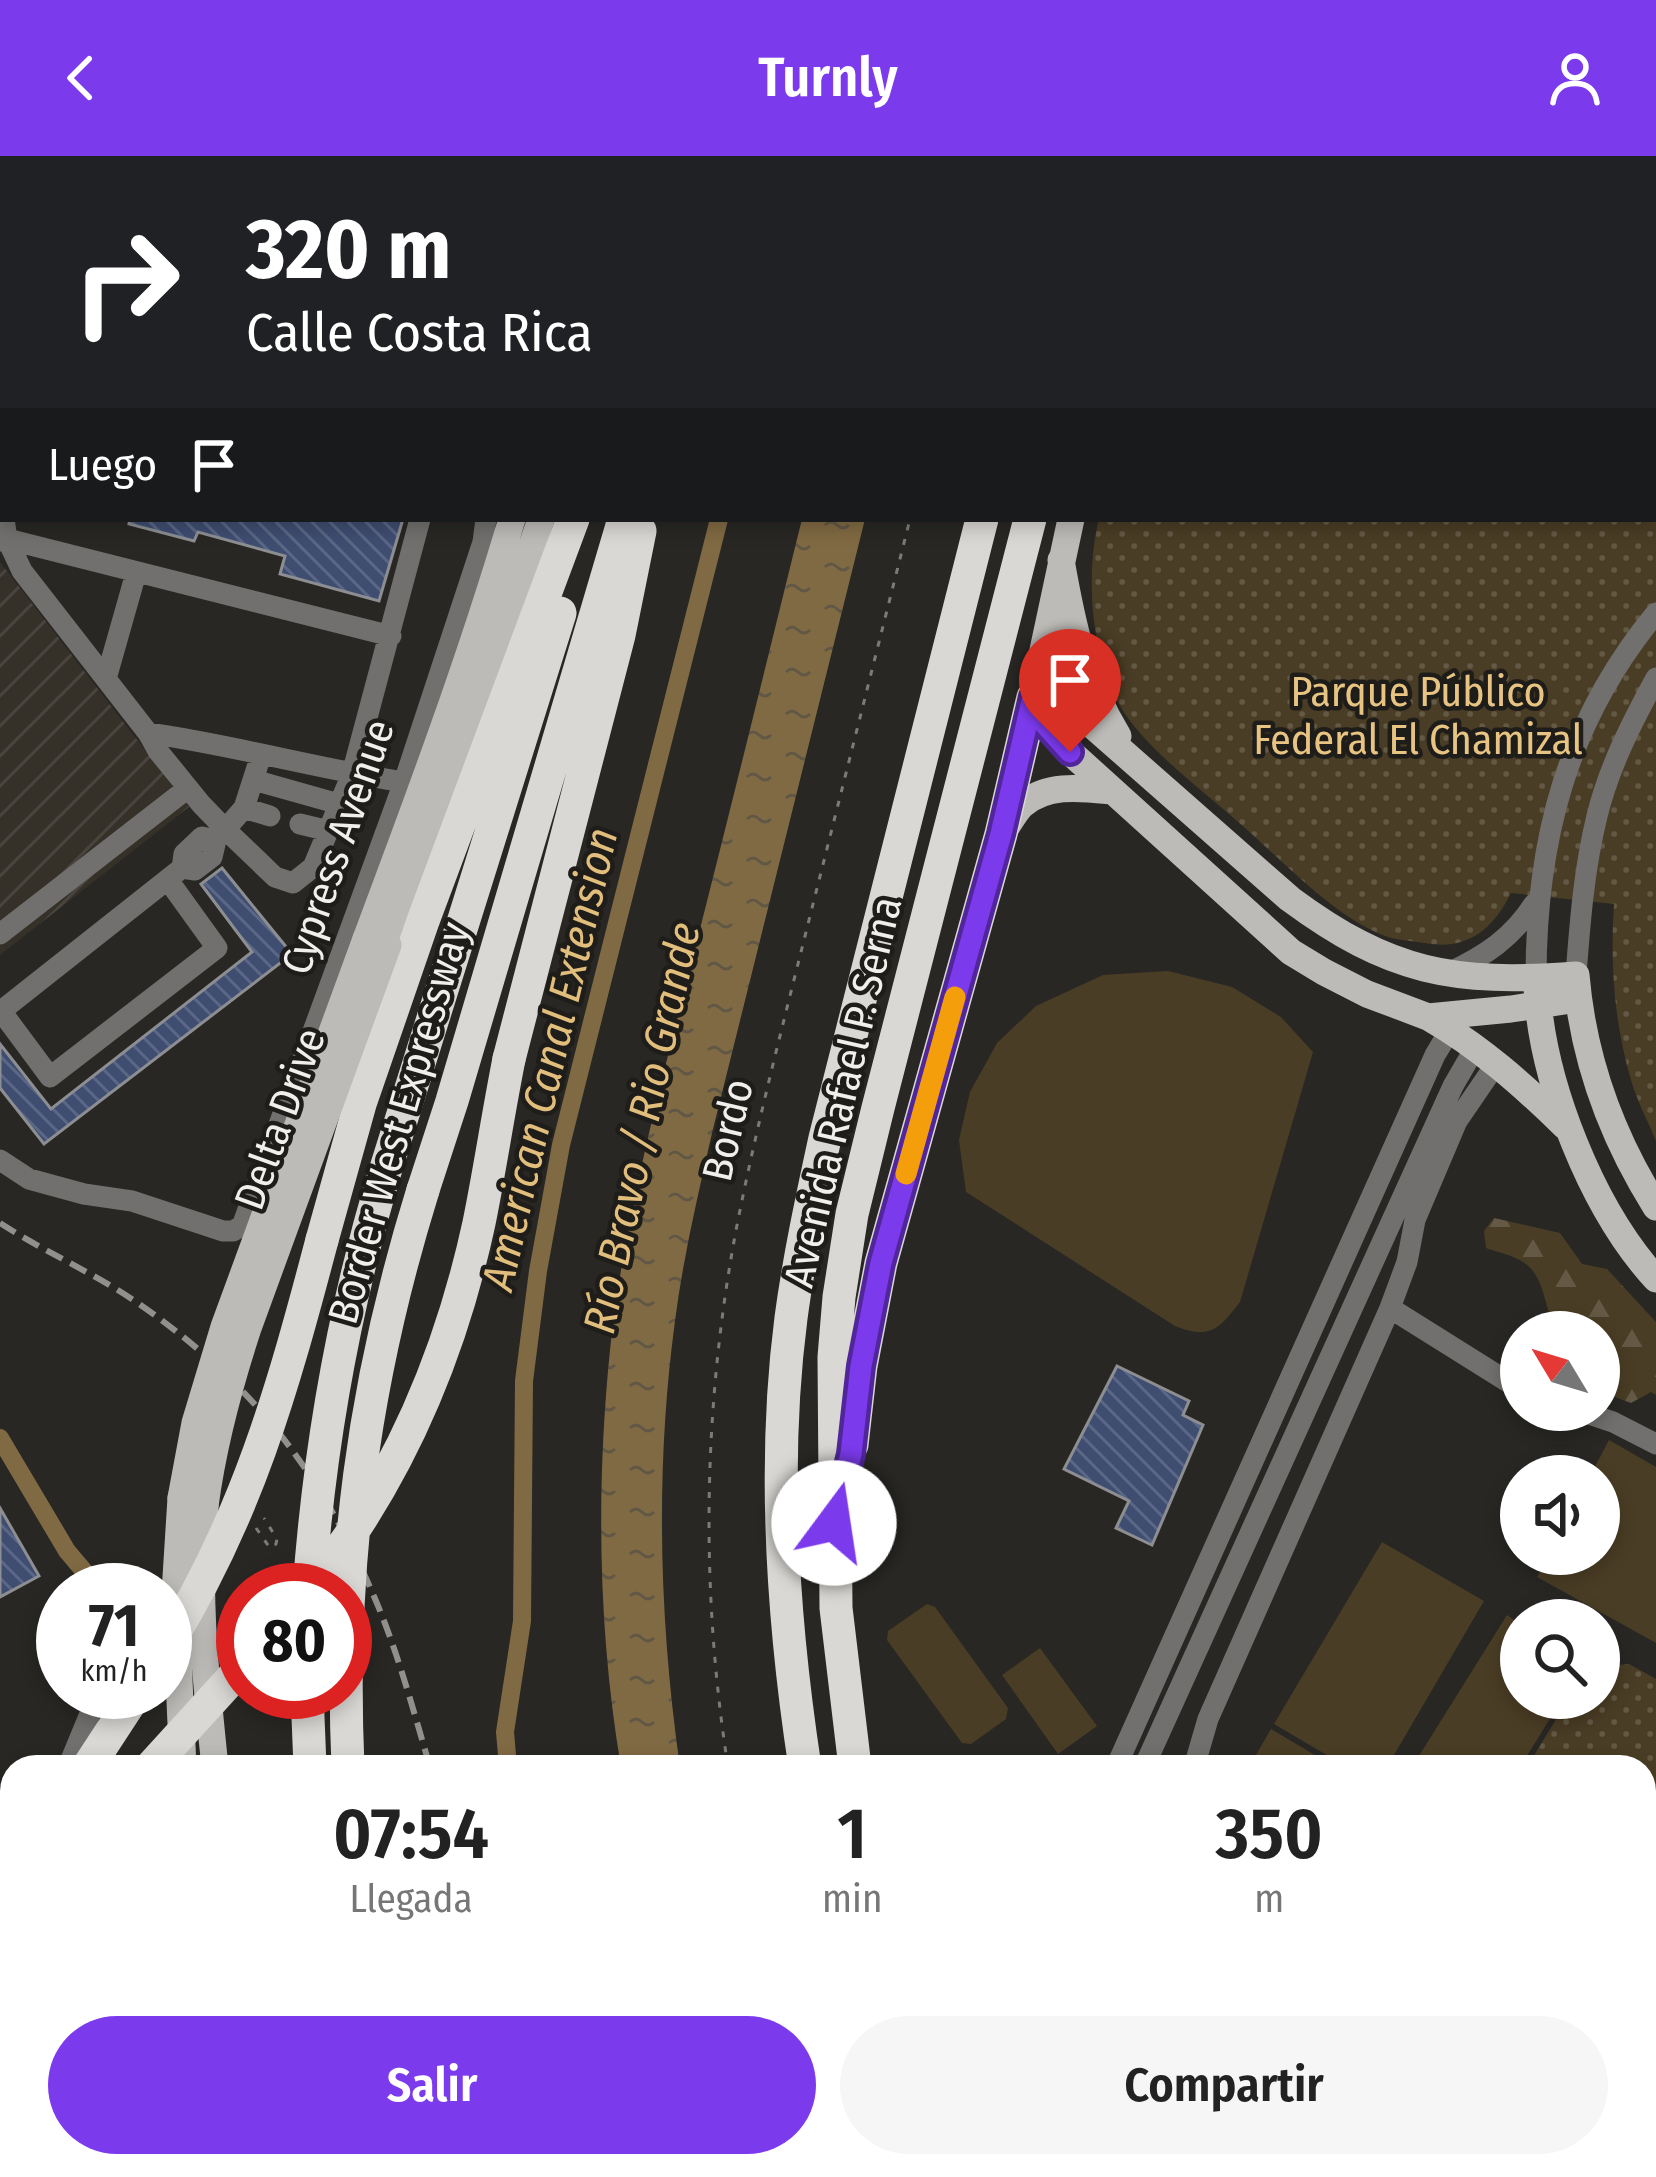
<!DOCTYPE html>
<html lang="es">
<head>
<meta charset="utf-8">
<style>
	body { margin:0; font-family:"Fira Sans Condensed",sans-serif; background:#f6f6f6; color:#222; height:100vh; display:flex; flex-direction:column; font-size:45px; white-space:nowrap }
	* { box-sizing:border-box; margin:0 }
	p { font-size:39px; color:#767676 }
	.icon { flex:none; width:66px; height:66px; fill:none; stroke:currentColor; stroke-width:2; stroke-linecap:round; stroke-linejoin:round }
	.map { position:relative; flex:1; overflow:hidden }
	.details { position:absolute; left:0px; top:1599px; width:1656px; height:423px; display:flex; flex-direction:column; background:#fff; border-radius:36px 36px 0 0; box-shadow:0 6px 18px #0003 }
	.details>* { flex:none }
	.hud { position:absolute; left:0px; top:0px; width:1656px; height:366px; box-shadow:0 6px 18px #0003; background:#202124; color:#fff; overflow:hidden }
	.needle { width:78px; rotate:308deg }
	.controls { position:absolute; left:1500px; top:1155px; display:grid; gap:24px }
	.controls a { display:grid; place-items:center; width:120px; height:120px; border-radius:50%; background:#fff; box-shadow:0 6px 18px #0003; font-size:60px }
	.speed { position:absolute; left:36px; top:1407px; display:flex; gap:24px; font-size:60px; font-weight:700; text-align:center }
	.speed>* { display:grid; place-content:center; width:156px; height:156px; border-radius:50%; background:#fff; box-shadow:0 6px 18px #0003; line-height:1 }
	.speed small { font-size:30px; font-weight:400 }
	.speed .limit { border:18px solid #d22; background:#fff; color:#111 }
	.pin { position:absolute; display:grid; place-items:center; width:102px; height:102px; color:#fff; margin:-123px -51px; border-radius:50% 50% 50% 0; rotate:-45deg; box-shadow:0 0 12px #0007 }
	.pin .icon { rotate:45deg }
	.me { position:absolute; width:132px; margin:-66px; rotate:14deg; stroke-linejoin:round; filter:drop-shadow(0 0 9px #0008) }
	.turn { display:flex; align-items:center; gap:42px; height:252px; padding:0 48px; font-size:54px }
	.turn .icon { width:156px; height:156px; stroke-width:2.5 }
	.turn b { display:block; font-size:84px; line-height:102px }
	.then { display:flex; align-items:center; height:114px; padding:0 48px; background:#0003; gap:24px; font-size:45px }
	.eta { display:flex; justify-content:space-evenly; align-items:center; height:204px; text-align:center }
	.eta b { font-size:72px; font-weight:600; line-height:84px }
	.button { display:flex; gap:24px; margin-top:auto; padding:24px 48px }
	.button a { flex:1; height:138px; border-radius:72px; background:#7c3aed; color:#fff; font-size:48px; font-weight:600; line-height:138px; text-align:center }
	.button a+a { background:#f6f6f6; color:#222 }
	header { display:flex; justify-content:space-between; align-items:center; height:156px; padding:0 48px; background:#7c3aed; color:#fff; font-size:54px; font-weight:600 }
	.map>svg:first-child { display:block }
	.industrial { fill:url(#industrial-furrows) }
	.forest { fill:url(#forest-firs) }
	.park { fill:url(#park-dots) }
	.pitch { fill:#4a3d25 }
	.water { fill:url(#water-ripples) }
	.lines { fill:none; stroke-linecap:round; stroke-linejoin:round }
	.canal { stroke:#806a43; stroke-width:18 }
	.building { fill:url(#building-back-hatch); stroke:#8d8e92; stroke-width:3 }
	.path { stroke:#7c7b79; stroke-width:3; stroke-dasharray:6 9; stroke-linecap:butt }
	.minor { stroke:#71706f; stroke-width:21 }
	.major { stroke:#bdbbb7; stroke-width:27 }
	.highway { stroke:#dad8d4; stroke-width:33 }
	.rail { stroke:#91908e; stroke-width:6; stroke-dasharray:18 9; stroke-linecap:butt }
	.path-bridge { stroke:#7c7b79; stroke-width:3; stroke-dasharray:6 9; stroke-linecap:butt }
	.major-bridge { stroke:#bdbbb7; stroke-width:27 }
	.highway-bridge { stroke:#dad8d4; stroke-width:33 }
	.route-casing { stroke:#51269a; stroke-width:30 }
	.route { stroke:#7c3aed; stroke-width:21 }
	.slow { stroke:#f59e0b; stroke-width:21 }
	.labels { text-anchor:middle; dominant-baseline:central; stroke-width:9; stroke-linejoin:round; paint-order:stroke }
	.park-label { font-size:42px; fill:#e8c483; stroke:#1f1d1a }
	.street-label { font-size:42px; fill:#f0efed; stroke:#1f1d1a }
	.water-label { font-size:45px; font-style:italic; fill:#e2be7d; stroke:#1f1d1a }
</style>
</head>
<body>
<header><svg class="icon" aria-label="back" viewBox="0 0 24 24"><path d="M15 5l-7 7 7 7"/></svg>Turnly<svg class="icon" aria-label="person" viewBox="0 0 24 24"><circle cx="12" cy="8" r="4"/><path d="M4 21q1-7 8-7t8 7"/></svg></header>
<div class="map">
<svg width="1656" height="2021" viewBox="0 0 1656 2021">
	<defs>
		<pattern id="industrial-furrows" width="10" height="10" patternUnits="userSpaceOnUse" patternTransform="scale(3)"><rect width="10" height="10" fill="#353028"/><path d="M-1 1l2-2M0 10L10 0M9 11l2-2" fill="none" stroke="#49443d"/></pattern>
		<pattern id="forest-firs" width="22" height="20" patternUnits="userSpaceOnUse" patternTransform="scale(3)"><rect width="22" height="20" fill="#4a3d25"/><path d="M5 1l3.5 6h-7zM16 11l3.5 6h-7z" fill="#645945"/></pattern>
		<pattern id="park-dots" width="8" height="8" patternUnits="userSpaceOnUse" patternTransform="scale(3)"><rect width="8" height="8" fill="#4a3d25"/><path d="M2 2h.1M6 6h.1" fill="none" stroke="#645945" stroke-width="1.8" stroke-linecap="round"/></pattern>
		<pattern id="water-ripples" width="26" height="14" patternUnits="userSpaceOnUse" patternTransform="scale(3)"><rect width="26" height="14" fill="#806a43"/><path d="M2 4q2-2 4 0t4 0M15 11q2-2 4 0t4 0" fill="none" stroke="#615745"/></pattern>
		<pattern id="building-back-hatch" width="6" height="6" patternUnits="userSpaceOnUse" patternTransform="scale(3)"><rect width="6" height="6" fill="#3f4d71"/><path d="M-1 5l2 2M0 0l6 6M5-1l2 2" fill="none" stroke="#5b6786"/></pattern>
	</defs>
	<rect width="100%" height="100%" fill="#282724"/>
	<path class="industrial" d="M0,406L189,651L0,799Z"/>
	<path class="forest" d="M1494,1062L1560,1077L1582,1108L1607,1113L1656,1166V1239L1651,1236L1631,1247L1599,1235V1176H1558C1543,1155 1547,1121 1523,1106C1513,1099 1497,1096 1486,1092L1484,1075Z"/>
	<path class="park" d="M1190,0H1656V985C1648,965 1637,945 1631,924C1614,866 1610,807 1614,748L1511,737C1493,774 1466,795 1425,787C1411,785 1393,784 1380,778C1331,758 1278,700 1237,665C1201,633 1145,592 1120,550C1091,500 1085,418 1099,363H1653V3H1190Z
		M1629,1508L1656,1523V1739L1644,1762V1611H1527L1563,1552L1578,1560L1590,1542H1599V1527L1609,1510Z"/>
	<path class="pitch" d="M49,0H579L577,3H49Z
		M1168,815L1232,831L1281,861L1313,896L1240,1146C1219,1173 1210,1184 1175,1170L966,1036L959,984L970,936L997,887L1036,850L1103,819Z
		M1609,1284L1656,1311V1487L1537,1421L1549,1398H1599V1320H1590Z
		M1382,1386L1484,1445L1387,1611H1347L1274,1568Z
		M927,1448L935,1451L1008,1552L1006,1563L971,1588L962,1587L887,1484L888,1475Z
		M1507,1459L1521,1469V1542H1563L1520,1611H1412Z
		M1040,1492L1097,1570L1058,1598L1002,1519Z
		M1271,1573L1335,1611H1249Z
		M1656,1778V2021H1613L1591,2010H1644V1802Z
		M1169,2010H1455L1449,2021H1191Z"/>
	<path class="water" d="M802,363H865L712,977C698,1039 683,1102 675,1165C655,1313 659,1463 680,1611H621C598,1475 596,1332 610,1194C625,1054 665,914 699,777C734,639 768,501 802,363Z"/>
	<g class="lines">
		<path class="canal" d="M809,3L810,0
			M0,1282L67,1395L100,1434
			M508,1611L505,1576L522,1465L524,1225L538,1115L561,989L719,363
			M610,2010L614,2021"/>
	</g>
	<path class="building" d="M130,363H403L379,445L280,418L285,400L198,376L194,385L129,368Z
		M222,712L292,798L44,988L0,932V888L51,953L252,796L201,728Z
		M1117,1210L1189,1245L1183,1259L1203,1269L1152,1389L1116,1372L1129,1345L1064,1313Z
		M0,1352L39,1420L0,1441Z"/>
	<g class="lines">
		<path class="path" d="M1000,3L1001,0
			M728,1611C700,1432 703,1247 737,1069C757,968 783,868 808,768C842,633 876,498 910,363
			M842,2010L847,2021"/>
		<path class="minor" d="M1454,0V3
			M25,3V0
			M1653,185L1656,186
			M4,363L7,383L22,415L148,577L158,595L201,648L227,675L275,721L293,727L313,711L352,618L420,363
			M1,385L7,383L391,480
			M106,523L136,417
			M148,577C234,589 318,613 404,626
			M254,624L339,648
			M244,652L270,660
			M300,668L329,675
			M182,712L184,698L202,681L216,684
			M168,724L217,792L50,921L1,855L182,712L195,714L212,701L216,684L244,652L261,599
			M0,778L188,632
			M1448,817C1485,800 1512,782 1534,748
			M1576,819C1580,766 1584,713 1597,660C1609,611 1632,566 1656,522
			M1536,822C1536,684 1567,565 1656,457
			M0,1004L29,1023L84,1038L132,1045L223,1075H233L242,1070L404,626L483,386L486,363
			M1390,1152L1407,1106L1415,1064L1457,965L1496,908
			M1577,1254L1613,1266L1656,1288
			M68,1611L99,1536
			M1116,1611L1435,899L1450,874
			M1144,1611L1453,930L1475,892
			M1194,1611L1208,1563L1390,1152L1521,1234
			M1079,2010L1083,2021
			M1108,2010L1114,2021"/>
		<path class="major" d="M608,3L609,0
			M641,3L642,0
			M1164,3V0
			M1061,404C1072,467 1084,525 1118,580
			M1033,541L1049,538L1067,547L1290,743C1390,817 1453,828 1576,819C1583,902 1612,981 1656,1051
			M1033,541L1044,567L1070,596L1291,796L1324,816L1367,838L1428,861L1511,853L1578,843
			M1033,541L1071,363
			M1004,674C1010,666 1015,656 1022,649C1047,627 1082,632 1112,635
			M366,783C418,644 470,505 512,363
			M388,789L497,495L541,363
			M1537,832C1542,927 1592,1053 1656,1123
			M1428,861C1479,890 1523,929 1565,970
			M181,1342L175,1437L183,1611
			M205,1350C196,1438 206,1523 215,1611
			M0,1811L12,1809
			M0,1836L12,1835
			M175,2021L177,2010
			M198,2021L202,2010"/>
		<path class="highway" d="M681,3L682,0
			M721,3L722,0
			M1073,3L1074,0
			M1119,3L1120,0
			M509,903L619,479L640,375
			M383,1022L560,457
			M423,1034L452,945L624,363
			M322,1084L360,948L423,765L573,363
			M852,1289L861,1210L881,1107L1001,678L1033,541
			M307,1536L310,1611
			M88,1611L137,1536
			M805,1611C783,1467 772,1308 791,1162C799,1102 812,1042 825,982L982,363
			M855,1611L836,1452L834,1201L839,1141L852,1058L878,952L1030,363
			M0,1745L12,1727
			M0,1794L12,1777
			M329,2010L333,2021
			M385,2010L389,2021
			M428,2010L432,2021
			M493,2010L496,2021
			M947,2010L952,2021
			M997,2010L1003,2021"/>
		<path class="rail" d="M0,1067C46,1097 97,1118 142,1150C251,1226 320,1315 373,1438C397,1493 413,1553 430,1611
			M556,2010L560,2021"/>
		<path class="path-bridge" d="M256,1372L270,1392L276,1388L277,1383L264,1362"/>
		<path class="major-bridge" d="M181,1342L195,1267L224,1171L366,783
			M205,1350C213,1289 229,1230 248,1172L388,789"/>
		<path class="highway-bridge" d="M309,1434C319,1294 343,1157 383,1022
			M310,1434C396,1327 450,1201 479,1067C490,1013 498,958 509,903
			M165,1492C247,1361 283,1232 322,1084
			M151,1611L243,1510
			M348,1611C339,1409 363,1227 423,1034"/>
	</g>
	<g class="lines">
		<defs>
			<path id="route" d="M834,1367L851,1298L861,1210L881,1107L1001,678L1033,541L1044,567L1070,596"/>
		</defs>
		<use href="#route" class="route-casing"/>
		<use href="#route" class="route"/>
		<path class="slow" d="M906,1018L955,841"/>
	</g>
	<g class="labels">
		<g class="park-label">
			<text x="1418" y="536">Parque Público<tspan x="1418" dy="48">Federal El Chamizal</tspan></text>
		</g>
		<g class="street-label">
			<text transform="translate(338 691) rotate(-71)">Cypress Avenue</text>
			<text transform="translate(843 936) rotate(-77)">Avenida Rafael P. Serna</text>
			<text transform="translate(280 963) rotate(-70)">Delta Drive</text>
			<text transform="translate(399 967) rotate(-74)">Border West Expressway</text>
			<text transform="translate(728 974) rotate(-77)">Bordo</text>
		</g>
		<g class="water-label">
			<text transform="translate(550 903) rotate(-77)">American Canal Extension</text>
			<text transform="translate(642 972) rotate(-78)">Río Bravo / Rio Grande</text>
		</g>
	</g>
</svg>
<div class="controls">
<a><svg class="needle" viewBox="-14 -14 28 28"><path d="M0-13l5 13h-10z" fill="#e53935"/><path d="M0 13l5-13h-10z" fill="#767676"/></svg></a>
<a><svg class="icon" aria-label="sound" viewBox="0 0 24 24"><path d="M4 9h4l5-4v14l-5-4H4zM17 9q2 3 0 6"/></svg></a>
<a><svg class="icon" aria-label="search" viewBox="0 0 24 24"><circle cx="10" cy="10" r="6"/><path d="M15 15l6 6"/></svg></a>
</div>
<div class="speed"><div>71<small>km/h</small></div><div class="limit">80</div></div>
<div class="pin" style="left:1070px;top:596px;background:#d93025"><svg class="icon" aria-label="arrive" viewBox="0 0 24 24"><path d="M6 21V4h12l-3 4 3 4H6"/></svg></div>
<svg class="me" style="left:834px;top:1367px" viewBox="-20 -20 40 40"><circle r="19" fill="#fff"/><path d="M0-13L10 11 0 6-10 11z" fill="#7c3aed"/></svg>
<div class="hud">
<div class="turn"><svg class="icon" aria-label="right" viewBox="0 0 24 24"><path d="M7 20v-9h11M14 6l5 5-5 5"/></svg><div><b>320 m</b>Calle Costa Rica</div></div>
<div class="then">Luego<svg class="icon" aria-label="arrive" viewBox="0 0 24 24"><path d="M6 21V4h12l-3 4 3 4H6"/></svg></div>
</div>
<section class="details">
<div class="eta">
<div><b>07:54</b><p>Llegada</p></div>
<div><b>1</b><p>min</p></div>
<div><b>350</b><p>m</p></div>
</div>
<div class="button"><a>Salir</a><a>Compartir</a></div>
</section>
</div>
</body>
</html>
